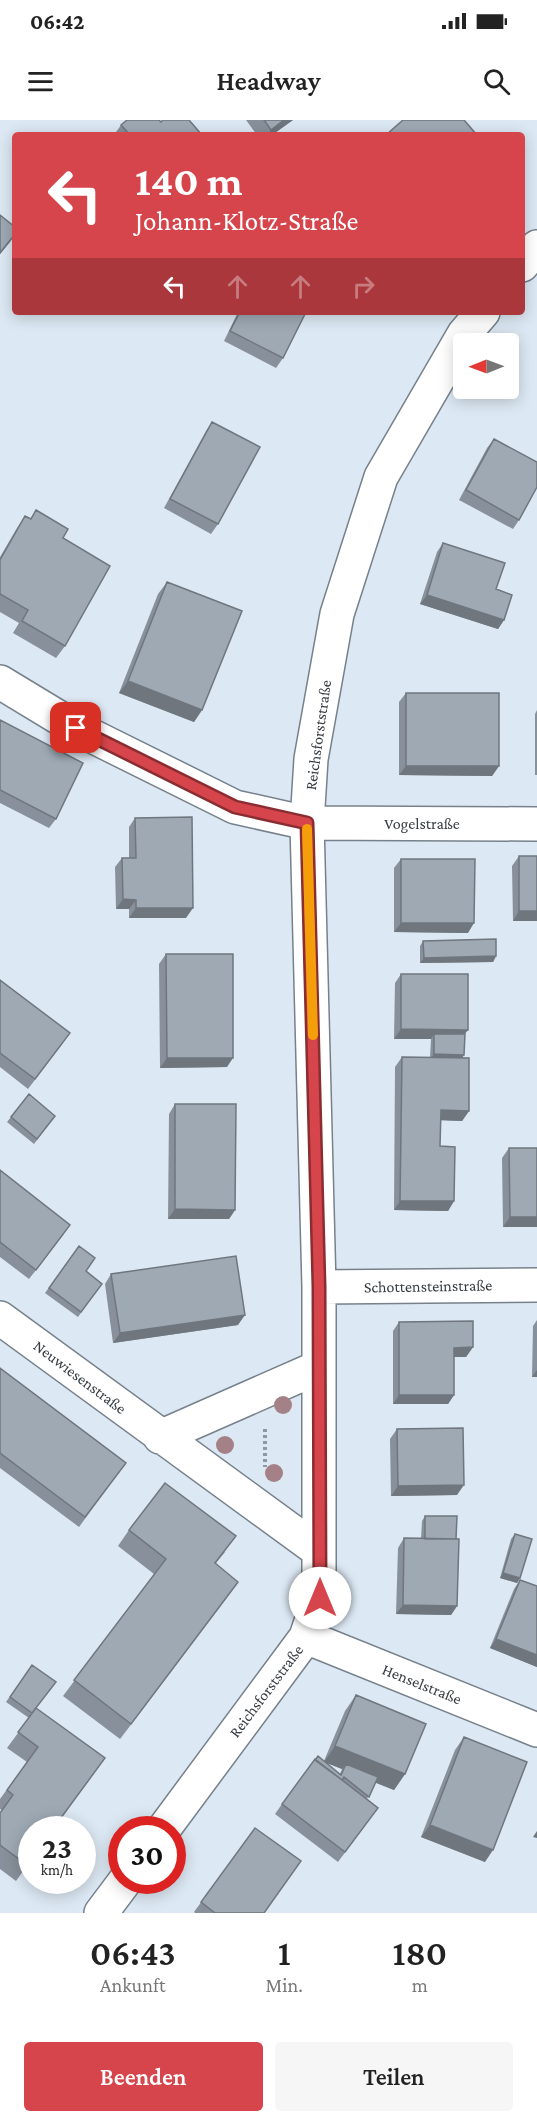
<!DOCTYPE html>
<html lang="de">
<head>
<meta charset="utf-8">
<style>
	body { margin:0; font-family:"Crimson Pro",serif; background:#f6f6f6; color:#222; height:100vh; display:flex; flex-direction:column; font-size:22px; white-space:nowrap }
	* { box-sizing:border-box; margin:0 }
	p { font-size:20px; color:#767676 }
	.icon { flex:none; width:33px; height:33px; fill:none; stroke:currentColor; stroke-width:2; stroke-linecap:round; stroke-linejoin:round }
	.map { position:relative; height:1793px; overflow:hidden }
	.drawer { display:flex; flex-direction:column; background:#fff; flex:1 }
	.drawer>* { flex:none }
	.top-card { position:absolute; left:12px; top:12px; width:513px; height:183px; border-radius:6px; box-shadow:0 3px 15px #0003; background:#d5454b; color:#fff; overflow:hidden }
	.needle { width:39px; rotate:269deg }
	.fabs { position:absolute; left:453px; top:213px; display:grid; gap:12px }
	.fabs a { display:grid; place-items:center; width:66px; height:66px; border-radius:6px; background:#fff; box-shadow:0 3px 15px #0003; font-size:30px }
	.speed { position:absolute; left:18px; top:1696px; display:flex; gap:12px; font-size:30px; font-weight:700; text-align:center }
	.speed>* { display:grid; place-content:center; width:78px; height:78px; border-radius:50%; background:#fff; box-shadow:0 3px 15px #0003; line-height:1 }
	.speed small { font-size:15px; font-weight:400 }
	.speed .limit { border:9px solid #d22; background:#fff; color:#111 }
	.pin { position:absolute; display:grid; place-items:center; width:51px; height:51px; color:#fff; margin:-26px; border-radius:12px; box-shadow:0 3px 9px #0006 }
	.me { position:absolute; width:66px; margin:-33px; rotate:0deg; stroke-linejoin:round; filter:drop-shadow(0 0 4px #0008) }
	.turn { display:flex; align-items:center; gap:21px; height:126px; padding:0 24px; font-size:27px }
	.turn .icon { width:78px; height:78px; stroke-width:2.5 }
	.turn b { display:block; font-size:42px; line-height:51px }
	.lanes { display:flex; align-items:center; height:57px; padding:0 24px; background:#0003; justify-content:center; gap:30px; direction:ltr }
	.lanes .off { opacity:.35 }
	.eta { display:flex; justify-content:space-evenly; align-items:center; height:102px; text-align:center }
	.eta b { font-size:36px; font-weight:600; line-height:42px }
	.primary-button { display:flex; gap:12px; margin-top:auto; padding:12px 24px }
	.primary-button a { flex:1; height:69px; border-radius:6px; background:#d5454b; color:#fff; font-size:24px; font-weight:600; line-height:69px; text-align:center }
	.primary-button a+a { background:#f6f6f6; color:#222 }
	.status { display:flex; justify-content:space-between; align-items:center; height:42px; padding:0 30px; background:#fff; direction:ltr }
	.status svg { height:16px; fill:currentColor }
	header { display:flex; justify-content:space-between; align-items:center; height:78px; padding:0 24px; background:#fff; font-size:27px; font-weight:600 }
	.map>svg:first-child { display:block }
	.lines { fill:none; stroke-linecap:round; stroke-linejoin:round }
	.minor-casing { stroke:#76818b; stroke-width:36 }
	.path { stroke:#9098a0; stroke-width:4; stroke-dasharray:3 3; stroke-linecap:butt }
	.minor { stroke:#fff; stroke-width:33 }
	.tree { fill:#a48186 }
	.wall { fill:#88919b; fill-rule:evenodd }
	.shaded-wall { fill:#6f767e }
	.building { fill:#9ea9b4; stroke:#6f767e; stroke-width:1.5 }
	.route-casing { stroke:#8a2d31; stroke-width:15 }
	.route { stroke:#d5454b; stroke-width:10 }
	.slow { stroke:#f59e0b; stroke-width:10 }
	.labels { text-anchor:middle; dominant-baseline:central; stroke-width:4.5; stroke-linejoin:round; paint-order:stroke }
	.street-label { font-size:16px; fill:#373c40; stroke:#fff }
</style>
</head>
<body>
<div class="status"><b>06:42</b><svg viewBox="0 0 49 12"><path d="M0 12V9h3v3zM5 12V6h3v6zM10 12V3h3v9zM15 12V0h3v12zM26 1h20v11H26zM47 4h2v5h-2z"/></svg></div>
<header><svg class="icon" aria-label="menu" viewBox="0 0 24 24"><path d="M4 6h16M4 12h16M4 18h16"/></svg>Headway<svg class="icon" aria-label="search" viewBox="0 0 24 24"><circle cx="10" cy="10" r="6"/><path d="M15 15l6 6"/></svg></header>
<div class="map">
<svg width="537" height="1793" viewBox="0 0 537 1793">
	<rect width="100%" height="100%" fill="#dce8f3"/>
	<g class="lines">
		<defs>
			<path id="minor" d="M522,145L537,127
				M0,562L76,608L235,687L307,703L537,704
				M319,1167L537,1165
				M0,1198L319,1431
				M160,1317L319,1247
				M306,1517L537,1610
				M163,1710L306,1517L319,1478V1167L307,703L311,639L337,494L381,357L464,214L483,192
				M101,1793L125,1761"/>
		</defs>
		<use href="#minor" class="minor-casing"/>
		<path class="path" d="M265,1309V1347"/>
		<use href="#minor" class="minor"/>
	</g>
	<g class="tree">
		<circle cx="283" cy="1285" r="9"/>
		<circle cx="225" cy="1325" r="9"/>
		<circle cx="274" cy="1353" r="9"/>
	</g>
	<path class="wall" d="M246,0H293L272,15H257Z
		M161,2L202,15H114L121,5Z
		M238,192H306L283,238L276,248L224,221Z
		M212,302L218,404L211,414L164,388L206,311Z
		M494,319L519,400L513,409L459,380L487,328Z
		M36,390L63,418L65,526L56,538L13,513L19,503L0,492V437L17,408L25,396L30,399Z
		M443,423L496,469L504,500L498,509L420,484L437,432Z
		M167,462L202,590L194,602L119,573L158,474Z
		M406,573L499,646L492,656L399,655V582Z
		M537,590V655H535V594Z
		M0,600L56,699L49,708L0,683Z
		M135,698L186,798H129V789H116L115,747L122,738H129V707Z
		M519,736H537V801H513L512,746Z
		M401,739L468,813L394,812V748Z
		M423,821L496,836L493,842L420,843V826Z
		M166,834L227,947L160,948L159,844Z
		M401,854L465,914L462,938L469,991L462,1001L441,1000L440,1026L454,1081L448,1091L394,1090L395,947L402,937L430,938L431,919H394L395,863Z
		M0,860L63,923L28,969L0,947Z
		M175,984L235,1090L229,1099H168L169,994Z
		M55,996L34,1024L7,1002L11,997Z
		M509,1028L537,1107H503L502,1038Z
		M0,1050L64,1114L29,1159L0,1137Z
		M79,1126L86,1151L102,1164L78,1197L45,1173Z
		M111,1154L238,1205L113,1223L105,1164Z
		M537,1200V1257H532L533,1206Z
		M399,1202L473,1227L466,1237H454V1275L448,1284H393V1211Z
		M0,1248L126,1343L79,1407L0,1348Z
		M397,1309L457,1375L391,1376L390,1319Z
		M425,1396L456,1419L457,1486L451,1495L396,1494L398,1428L404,1418L421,1419L422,1401Z
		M129,1410L225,1432L215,1444L227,1477L120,1619L63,1576L154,1454L118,1426Z
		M515,1414L520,1458L517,1463L500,1458L511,1419Z
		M520,1460L537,1466V1547L490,1528L514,1469Z
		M32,1545L37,1589L105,1638L16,1761L0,1749V1693L2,1690L0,1689V1679L27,1642L7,1628L29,1598L6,1582Z
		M356,1575L405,1654L394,1670L375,1662L367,1679L378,1688L338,1742L275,1694L282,1684L324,1641L345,1591ZM327,1643L342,1649L340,1654Z
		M464,1617L485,1742L421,1717L455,1630Z
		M255,1708L264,1793H195L194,1792Z"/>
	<path class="shaded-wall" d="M284,0H293L272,15H267L271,10Z
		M15,115L10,122L0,134V133Z
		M427,475L504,500L498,509L420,484Z
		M128,561L202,590L194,602L119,573Z
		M406,646H499L492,656L399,655Z
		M123,779L136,780L129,789H116Z
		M136,788H193L186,798H129Z
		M519,791H537V801H513Z
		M401,803H474L468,813L394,812Z
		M496,836L493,842L420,843L424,838Z
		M401,909L468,910L461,919L434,914L431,919H394Z
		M434,934L464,935L461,940H430Z
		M167,938H233L227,947L160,948Z
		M441,990L469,991L462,1001L434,1000Z
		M400,1081H454L448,1091L394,1090Z
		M175,1089L235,1090L229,1099H168Z
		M510,1097H537V1107H503Z
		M245,1195L238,1205L113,1223L120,1213Z
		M473,1227L466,1237H448L454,1228Z
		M537,1250V1257H532Z
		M399,1275H454L448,1284H393Z
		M464,1365L457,1375L391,1376L398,1366Z
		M503,1453L520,1458L517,1463L500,1458Z
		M238,1462L227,1477L120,1619L131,1604Z
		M403,1485L457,1486L451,1495L396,1494Z
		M496,1519L537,1535V1547L490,1528Z
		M335,1626L405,1654L394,1670L343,1650L346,1644L342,1649L324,1642Z
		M430,1705L493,1730L485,1742L421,1717Z
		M537,1711V1718L533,1717Z"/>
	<path class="building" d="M127,0H159L161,2L163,0H189L202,15H130L121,5Z
		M264,0H284L271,10Z
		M403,0H464L477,15H386Z
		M0,95L15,107V114L0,133Z
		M240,192H306L283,238L230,211Z
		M212,302L260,327L218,404L170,379Z
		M494,319L537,342V367L519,400L466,370Z
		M36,390L68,409L63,418L110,446L65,526L22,501L28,490L0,474V440L25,396L31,399Z
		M443,423L505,443L496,469L512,475L504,500L427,475Z
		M167,462L242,491L202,590L128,561Z
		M406,573H499V646H406Z
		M0,600L83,643L56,699L0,670Z
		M192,697L193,788H136V780L123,779L122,738H136L135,698Z
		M519,736H537V791H519Z
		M401,739H475L474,803H401Z
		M496,819V836L424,838L423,821Z
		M166,834H233V938H167Z
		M401,854H468V910L401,909Z
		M0,860L70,913L35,959L0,933Z
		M434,914H465L464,935L434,934Z
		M402,937L469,938V991L441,990L440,1026L455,1027L454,1081H400Z
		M29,974L55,996L37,1019L11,997Z
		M175,984H236L235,1090L175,1089Z
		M509,1028H537V1097H510Z
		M0,1050L70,1105L36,1150L0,1122Z
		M79,1126L95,1138L86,1151L102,1164L81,1192L49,1168Z
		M236,1136L245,1195L120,1213L111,1154Z
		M473,1201V1227L454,1228V1275H399V1202Z
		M0,1248L126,1343L85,1397L0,1333Z
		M463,1308L464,1365L398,1366L397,1309Z
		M165,1363L236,1416L215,1443L238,1462L131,1604L74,1560L166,1439L129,1410Z
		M425,1396H457L456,1419H425Z
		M515,1414L532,1419L520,1458L503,1453Z
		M404,1418L459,1419L457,1486L403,1485Z
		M520,1460L537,1466V1535L496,1519Z
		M32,1545L56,1562L32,1593L10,1577Z
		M356,1575L426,1604L405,1654L335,1626Z
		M36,1588L105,1638L52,1710H32V1739L27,1745L0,1725V1693L13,1675L7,1670L38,1627L18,1612Z
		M464,1617L527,1642L493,1730L430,1705Z
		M318,1636L341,1655L346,1644L378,1657L369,1677L344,1657L342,1660L315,1640Z
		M315,1639L378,1688L345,1732L282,1684Z
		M255,1708L301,1741L264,1793H215L201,1782Z"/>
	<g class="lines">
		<defs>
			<path id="route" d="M76,608L235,687L307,703L319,1167L320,1478"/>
		</defs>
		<use href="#route" class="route-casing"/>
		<use href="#route" class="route"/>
		<path class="slow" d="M307,709L313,915"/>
	</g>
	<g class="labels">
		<g class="street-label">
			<text transform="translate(318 615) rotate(-82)">Reichsforststraße</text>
			<text x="422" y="703">Vogelstraße</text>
			<text transform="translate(428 1166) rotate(-1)">Schottensteinstraße</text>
			<text transform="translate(80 1257) rotate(37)">Neuwiesenstraße</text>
			<text transform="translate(422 1564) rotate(22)">Henselstraße</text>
			<text transform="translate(266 1571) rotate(-53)">Reichsforststraße</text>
		</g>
	</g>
</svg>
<div class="fabs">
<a><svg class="needle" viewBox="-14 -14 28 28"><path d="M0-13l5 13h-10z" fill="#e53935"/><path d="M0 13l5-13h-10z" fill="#767676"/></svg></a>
</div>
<div class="speed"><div>23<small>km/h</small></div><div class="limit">30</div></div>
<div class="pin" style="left:76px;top:608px;background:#d93025"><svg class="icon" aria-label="arrive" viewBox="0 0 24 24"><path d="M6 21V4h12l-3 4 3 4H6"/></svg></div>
<svg class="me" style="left:320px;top:1478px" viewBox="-20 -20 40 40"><circle r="19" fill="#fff"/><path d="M0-13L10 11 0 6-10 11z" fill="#d5454b"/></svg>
<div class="top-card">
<div class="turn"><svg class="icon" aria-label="left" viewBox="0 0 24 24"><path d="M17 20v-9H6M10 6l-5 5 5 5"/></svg><div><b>140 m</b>Johann-Klotz-Straße</div></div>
<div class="lanes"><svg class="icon" aria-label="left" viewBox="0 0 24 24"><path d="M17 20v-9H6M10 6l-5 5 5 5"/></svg><svg class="icon off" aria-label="ahead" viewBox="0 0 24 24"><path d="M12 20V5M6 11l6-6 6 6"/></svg><svg class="icon off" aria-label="ahead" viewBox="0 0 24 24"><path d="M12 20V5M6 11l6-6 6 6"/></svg><svg class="icon off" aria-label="right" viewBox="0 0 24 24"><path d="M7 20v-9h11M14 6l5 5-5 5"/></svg></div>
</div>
</div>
<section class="drawer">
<div class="eta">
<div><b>06:43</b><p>Ankunft</p></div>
<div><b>1</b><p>Min.</p></div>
<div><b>180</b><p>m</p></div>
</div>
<div class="primary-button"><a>Beenden</a><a>Teilen</a></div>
</section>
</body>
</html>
